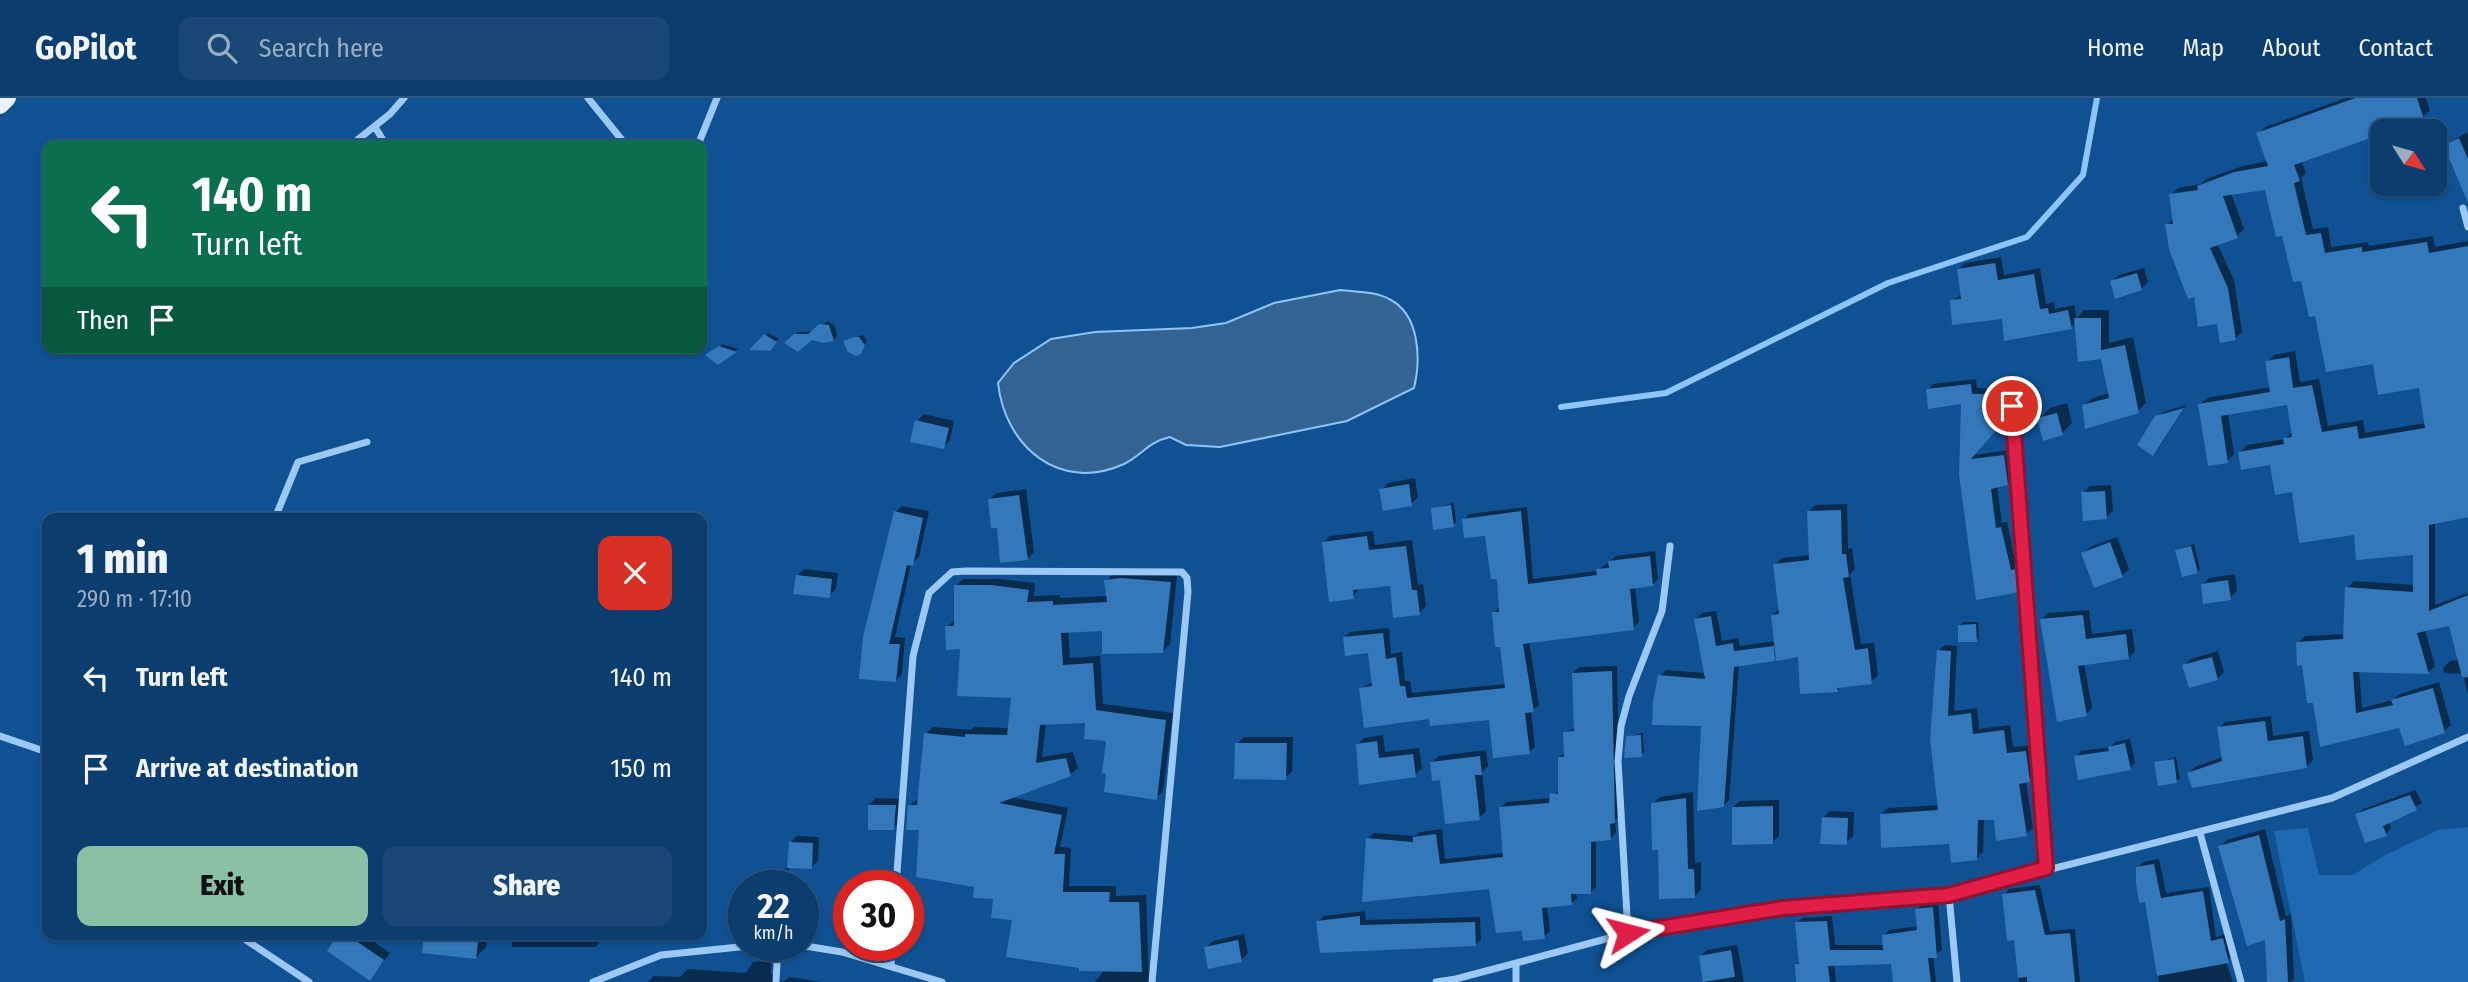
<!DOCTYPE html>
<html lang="en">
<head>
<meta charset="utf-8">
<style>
	body { margin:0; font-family:"Fira Sans Condensed",sans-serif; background:#194876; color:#f1f3f6; height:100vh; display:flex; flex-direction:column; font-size:26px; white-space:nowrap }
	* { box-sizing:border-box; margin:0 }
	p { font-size:23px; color:#9aaec2 }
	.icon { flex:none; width:38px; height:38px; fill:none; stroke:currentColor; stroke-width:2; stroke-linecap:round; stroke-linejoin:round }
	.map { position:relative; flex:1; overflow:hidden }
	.side { position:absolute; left:42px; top:415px; width:665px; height:427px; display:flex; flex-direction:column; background:#0b3d6e; border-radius:14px; box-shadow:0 2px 5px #0004,0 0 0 2px #2b5681 }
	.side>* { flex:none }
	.top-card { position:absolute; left:42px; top:42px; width:665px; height:214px; border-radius:14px; box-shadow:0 2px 5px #0004,0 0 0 2px #2b5681; background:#0b6e4f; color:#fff; overflow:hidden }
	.needle { width:46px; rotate:127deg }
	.fabs { position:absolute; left:2370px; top:21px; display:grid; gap:14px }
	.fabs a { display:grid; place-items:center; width:77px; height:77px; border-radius:14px; background:#0b3d6e; box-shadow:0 2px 5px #0004,0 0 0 2px #2b5681; font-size:35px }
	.speed { position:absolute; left:728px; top:772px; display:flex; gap:14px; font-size:35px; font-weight:700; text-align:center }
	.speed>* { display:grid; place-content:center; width:91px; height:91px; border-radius:50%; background:#0b3d6e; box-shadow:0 2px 5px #0004,0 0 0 2px #2b5681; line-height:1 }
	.speed small { font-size:18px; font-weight:400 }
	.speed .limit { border:10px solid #d22; background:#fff; color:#111 }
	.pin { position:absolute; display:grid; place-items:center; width:60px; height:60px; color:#fff; margin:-30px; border:4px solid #fff; border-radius:50%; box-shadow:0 2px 7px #0007 }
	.me { position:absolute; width:77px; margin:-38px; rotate:81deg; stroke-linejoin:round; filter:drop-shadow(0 0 5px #0008) }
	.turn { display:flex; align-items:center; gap:24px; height:147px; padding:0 35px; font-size:32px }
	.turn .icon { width:91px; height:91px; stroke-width:2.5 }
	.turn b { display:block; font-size:49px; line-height:60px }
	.then { display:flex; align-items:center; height:66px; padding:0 35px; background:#0003; gap:14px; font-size:26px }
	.round { display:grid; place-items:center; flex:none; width:74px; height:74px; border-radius:14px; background:#194876 }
	.headline { display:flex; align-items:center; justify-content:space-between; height:119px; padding:0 35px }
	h1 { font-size:42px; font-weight:800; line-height:52px }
	.action { display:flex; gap:14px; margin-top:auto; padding:14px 35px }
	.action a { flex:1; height:80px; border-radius:14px; background:#8abfa5; color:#111; font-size:28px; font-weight:800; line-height:80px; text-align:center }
	.action a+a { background:#194876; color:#f1f3f6 }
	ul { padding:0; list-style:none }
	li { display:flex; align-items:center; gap:21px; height:91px; padding:0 35px }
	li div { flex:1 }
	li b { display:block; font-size:26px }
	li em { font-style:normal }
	header { display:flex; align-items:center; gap:42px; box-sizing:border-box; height:98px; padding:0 35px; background:#0b3d6e; border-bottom:2px solid #2b5681 }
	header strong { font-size:33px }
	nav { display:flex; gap:38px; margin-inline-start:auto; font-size:24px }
	.search { width:490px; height:63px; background:#194876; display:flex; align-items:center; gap:18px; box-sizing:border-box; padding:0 24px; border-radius:14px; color:#9aaec2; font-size:26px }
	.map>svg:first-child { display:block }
	.green { fill:#1e69b1 }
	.water { fill:#326393; stroke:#8dc5f8; stroke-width:2 }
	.shadow { fill:#0007 }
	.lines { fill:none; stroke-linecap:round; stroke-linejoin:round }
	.stream { stroke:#8dc5f8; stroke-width:6 }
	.building { fill:#3378bb }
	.minor { stroke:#9cc9f4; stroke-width:7 }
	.primary { stroke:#e9f3ff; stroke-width:18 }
	.route-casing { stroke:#92132f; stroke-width:18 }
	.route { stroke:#e11d48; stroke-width:12 }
</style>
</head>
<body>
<header>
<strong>GoPilot</strong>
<div class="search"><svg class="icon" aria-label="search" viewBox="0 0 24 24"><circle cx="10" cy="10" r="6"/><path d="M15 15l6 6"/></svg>Search here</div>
<nav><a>Home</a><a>Map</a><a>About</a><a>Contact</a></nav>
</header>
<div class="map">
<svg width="2468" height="884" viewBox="0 0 2468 884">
	<rect width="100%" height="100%" fill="#0f5193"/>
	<path class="green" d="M2468,729V884H2305L2274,733L2308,730L2319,777H2353L2383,758L2438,732Z"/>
	<path class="water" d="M1340,192C1355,194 1375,193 1389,201C1420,216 1421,261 1414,290L1347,323L1220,349L1186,347L1170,339C1148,344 1142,357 1124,366C1060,395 1005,349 998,285L1014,265L1051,241L1095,234L1192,230L1226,225L1274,205Z"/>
	<path class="shadow" d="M2346,0H2426L2430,12L2423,19L2301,62L2306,75L2301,80L2313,131L2328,129L2331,149L2368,144L2369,148L2433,138L2435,149L2468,143V418L2435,424V507L2468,495V576L2444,575L2443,570L2450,563L2459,562L2450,526L2425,532L2435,568L2428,575L2359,572L2362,610L2393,602L2400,596L2439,584L2451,627L2444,633L2401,627L2321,647L2314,603L2298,545L2305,538L2345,536L2347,490L2354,483L2415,487L2414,455L2356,435L2294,392L2272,365L2240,354L2247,347L2285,341L2293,333L2288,305L2228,315L2234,356L2227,363L2200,307L2207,300L2271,289L2267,264L2274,257L2295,253L2300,284L2319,281L2328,328L2363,322L2365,335L2426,325L2420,288L2375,264L2316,216L2267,90L2231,95L2244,131L2237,138L2217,145L2234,182L2242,234L2235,241L2195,197L2167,127L2174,120L2171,97L2178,90L2201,86L2206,81L2243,68L2268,63L2258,36L2265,29Z
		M2468,34V77L2459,80L2445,47Z
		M2001,159L2004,177L2040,170L2046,206L2054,204L2055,211L2074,207L2077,220L2084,212H2109V245L2133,239L2146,305L2138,313L2084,308L2093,300L2109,295L2102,259L2076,224L2071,229L2004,220L1952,203L1962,196L1959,171L1965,165Z
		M2144,170L2148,184L2141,191L2112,184L2119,177Z
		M828,223L835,228L837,238L834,242L823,244L811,240L786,245L798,234L813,233Z
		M768,235L779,241L765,253L753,251Z
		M863,237L867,243L860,255L845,243Z
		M723,246L738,251L718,265L711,254Z
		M1976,281L1977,290L1990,291L2001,300L2004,321L1974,357L2009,352L2013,380L2007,386L1997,388L2002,425L2007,424L2016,467L2021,466L2025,487L2019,492L1977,500L1962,304L1928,292L1933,286Z
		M2067,305L2072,325L2062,335L2039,321L2050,310Z
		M2186,307L2159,350L2153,356L2157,320L2163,314Z
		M924,316L954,323L950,342L943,349L917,323Z
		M1415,380L1418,399L1411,406L1381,392L1388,385Z
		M2111,387L2113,413L2106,419L2083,395L2090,388Z
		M1026,391L1034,454L1027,461L999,428L990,401L997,395Z
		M1454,405L1456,424L1453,427L1432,411Z
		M1847,406L1848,451L1852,450L1855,471L1850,476L1861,546L1874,545L1878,577L1871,584L1841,588L1837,592L1800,557L1778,558L1739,566L1729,702L1723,708L1702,627L1660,578L1666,572L1705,575L1696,521L1702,515L1716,513L1722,543L1738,540L1740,548L1776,543L1772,517L1780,510L1775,467L1782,460L1810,457L1809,413L1816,407Z
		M902,408L929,413L919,459L911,466L895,539L905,540L902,576L896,582L861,580L895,414Z
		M1527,409L1533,481L1597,473L1616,458L1655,453L1658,481L1652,487L1635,488L1639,524L1633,530L1529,543L1539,607L1531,613L1535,649L1529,654L1490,620L1431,619L1361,590L1373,584L1370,553L1344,540L1350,534L1389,530L1391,556L1402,554L1405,583H1410L1412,595L1506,586L1502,547L1494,515L1500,508L1499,479L1487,436L1464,421L1469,416Z
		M1373,433L1375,447L1412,442L1418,487L1423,486L1426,508L1419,515L1391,486L1359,490L1353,499L1324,444L1330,438Z
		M2117,439L2129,471L2122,478L2083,456L2090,449Z
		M2194,446L2200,471L2197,474L2177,452Z
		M804,471L838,475L836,491L829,498L797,478Z
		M1113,476L1177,477L1170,546L1163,553L1104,531L1068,532L1070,560L1100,558L1103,606L1173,615L1163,693L1156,700L1108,641L1087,623L1046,625L1042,659L1073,654L1078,670L1070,677L1010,699L1068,710L1060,749L1071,750L1069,788H1116V798L1146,797L1149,884H1095L1104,872L1081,869L1014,821L995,800L976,788L910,707L920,700L926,636L933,629L971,632L974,629L1009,630L1013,598L961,549L947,529L956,521V488L963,481H999L1035,485L1034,498L1060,497V500L1108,498L1106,483Z
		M2235,476L2237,493L2230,500L2202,487L2209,480Z
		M2089,512L2092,536L2132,531L2135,553L2129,560L2084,565L2092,610L2086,616L2042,521L2048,515Z
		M1963,524H1978L1979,539L1977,542L1960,527Z
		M1945,547L1957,548L1954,613L1977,610L1979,631L2010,627L2013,649L2032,647L2035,676L2026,683L2033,730L2026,736L1995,720H1984L1983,754L1976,761L1951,745L1881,716L1888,710L1939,707L1938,553Z
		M2218,553L2224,574L2217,581L2184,568L2191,561Z
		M1617,568L1620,717L1615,722L1616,734L1611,740L1596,742V789L1590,795H1576L1577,800L1571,806L1547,808L1550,833L1544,839L1524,831L1490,789L1368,740L1374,735L1416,738L1420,734L1442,731L1445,761L1504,755L1501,709L1507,704L1551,700L1560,691L1559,659L1566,653L1565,635L1576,629L1573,575L1579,569Z
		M2468,578V596L2464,581Z
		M2271,618L2273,638L2309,633L2313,662L2307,668L2189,675L2195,669L2223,659L2219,630L2225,624Z
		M1643,635L1644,654L1641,657L1628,639Z
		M1383,637L1385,654L1419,650L1422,670L1415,677L1360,685L1358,646L1364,640Z
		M1244,639H1293L1292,673L1285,680L1237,646Z
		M2130,641L2135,665L2130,670L2076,659L2081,653L2111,649L2115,644Z
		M1486,652L1488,668L1482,674L1486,713L1479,720L1442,680L1432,664L1439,658Z
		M2176,659L2180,680L2177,683L2156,665Z
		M2415,692L2422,705L2389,723L2391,730L2386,736L2357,717L2363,711Z
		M1693,694L1695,765L1701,764V791L1695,798L1660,750L1653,706L1660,699Z
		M876,700L902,701L900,724L893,730L869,707Z
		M1779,702V738L1772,744L1733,709L1740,703Z
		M1830,713L1854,714L1853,738L1846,745L1824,719Z
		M2265,731L2286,818L2291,816L2294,881L2291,884H2269L2266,840L2220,749L2227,742Z
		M797,738L819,739L818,763L811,769L790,745Z
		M2159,761L2166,795L2209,789L2216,839L2228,835L2234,857L2226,863L2233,884H2159L2147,802L2138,769L2143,764Z
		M789,770L791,788L744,789L743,784L750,777Z
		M866,771L882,773L881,783L896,788H859L861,777Z
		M2040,787L2050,833L2075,831L2080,884H2019L2015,840L2004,797L2009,791Z
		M1938,804L1942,852L1933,858L1936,884H1895L1893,864L1834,866L1836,884H1797L1796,867L1800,863L1797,825L1802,820L1832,818L1835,847H1885L1884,837L1889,832L1919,828L1917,812L1923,806Z
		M1365,813L1366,822L1480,819L1481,841L1475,847L1318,824L1324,818Z
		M340,836H363L390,855L370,881Z
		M425,836H488L486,849L476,859Z
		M512,836H602V842L595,849H512Z
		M1244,836L1248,855L1241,862L1206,850L1213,843Z
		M1737,847L1744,884H1705L1701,858L1707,852Z
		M771,863V876L783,884L790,879L821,884H629H648L654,878L680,879L688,871L746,875L753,864Z"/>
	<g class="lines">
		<path class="stream" d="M1561,309L1666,295L1888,185L2027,139L2083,77L2097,0"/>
	</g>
	<path class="building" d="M2355,0H2417L2424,21L2294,67L2300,83L2294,85L2306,137L2321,135L2325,155L2362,149V154L2427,144L2429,155L2468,148V419L2429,427V513L2468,497V579H2462L2449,528L2417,535L2429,576L2353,574L2356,615L2393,607L2391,602L2433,590L2445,635L2405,648L2399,630L2320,649L2313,605H2307L2302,567L2297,568L2296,544L2343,541L2345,489L2413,494V457L2356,462L2354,437L2299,445L2292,394L2275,397L2270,367L2241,372L2238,354L2284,346L2283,340L2292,339L2287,307L2221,318L2228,365L2208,368L2198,306L2270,294L2265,263L2289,259L2293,290L2312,287L2322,334L2357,328L2359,341L2425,330L2419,290L2378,297L2373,266L2326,274L2315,218L2309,219L2301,183L2293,184L2282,138L2276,139L2265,92L2223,98L2238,140L2210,150L2228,190L2236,242L2220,245L2217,226L2198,229L2194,199L2188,201L2169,151L2165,126H2173L2169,96L2198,92L2197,88L2234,74L2268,68L2256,35Z
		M2459,40L2468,61V105L2446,53V46Z
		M1995,165L1998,182L2034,176L2040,211L2048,210L2049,216L2068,212L2072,231L2004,243L2002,221L1952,227L1950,202L1961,201L1957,171Z
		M2137,175L2142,192L2115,201L2110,183Z
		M2074,220H2101V252L2125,247L2139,315L2085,331L2082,307L2109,300L2101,261L2078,264Z
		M819,226L829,227L834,243L823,245L812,242L798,254L784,245L794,236H808Z
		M764,236L777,244L770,253L749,252Z
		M854,239H859L865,247L861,256L856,258L848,254L843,243Z
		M719,248L737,254L718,267L705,257Z
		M1971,286L1972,296H1983L1996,306L1999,329L1971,361L2004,357L2008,387L1991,391L1996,430L2001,429L2011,472L2015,471L2020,494L1976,502L1959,377L1961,306L1928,311L1926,291Z
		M2184,310L2153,358L2137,347L2155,318Z
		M2057,315L2063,337L2043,343L2037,320Z
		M915,322L949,330L944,351L910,344Z
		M1409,386L1412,408L1383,413L1379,391Z
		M2105,393L2107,421L2083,423L2081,394Z
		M1019,397L1028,462L1000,465L997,430H991L988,401Z
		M1451,407L1454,429L1433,432L1431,410Z
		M1841,412L1842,456H1846L1849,479L1843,480L1855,552L1868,550L1872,586L1837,590L1838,594L1800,596L1798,559L1776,563L1771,517L1779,516L1773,466L1809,462L1807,413Z
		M894,413L923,420L913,468L907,467L889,546H900L896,584L859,581L863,539Z
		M1521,413L1528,486L1597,477L1596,471L1609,470L1608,463L1650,458L1653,488L1630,491L1634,532L1523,546L1534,614L1525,615L1530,656L1493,660L1489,622L1430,628L1429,621L1364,630L1359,590L1372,588L1368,555L1345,558L1343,539L1383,535L1386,561L1396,559L1400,588H1405L1407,600L1505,590L1500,549H1495L1492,514H1499L1497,481H1491L1485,438L1464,440L1462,421Z
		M1367,438L1369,452L1406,448L1412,492H1417L1420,517L1393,520L1390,488L1353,492L1354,501L1329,504L1322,444Z
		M2110,444L2123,479L2094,490L2081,455Z
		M2191,448L2198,475L2182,479L2175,452Z
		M796,477L832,481L830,500L793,496Z
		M1121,480L1171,484L1163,555L1102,556V533L1061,535L1063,567L1093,565L1096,612L1166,622L1157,702L1104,694L1106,676L1102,675L1106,643L1084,641L1085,625L1040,627L1036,665L1066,660L1071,678L999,705L1062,717L1054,756H1065L1063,794H1110L1109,804H1139L1142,874L1079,873V870L1006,859L1012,822L991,820L993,801L973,800L974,789L916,779L919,732H906L908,707H917L924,635L965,639V636L1007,637L1011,600L957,598L960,551L946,552L945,528H954V487H991L1029,492L1027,504L1053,503V507L1107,504L1104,482Z
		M2228,482L2231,502L2203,506L2201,486Z
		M2083,517L2086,541L2126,536L2129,561L2078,568L2087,618L2057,624L2040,521Z
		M1711,518L1716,548L1733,545L1734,553L1774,548L1775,563L1734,569L1724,709L1697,713L1701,628L1652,627L1653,603L1658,577L1705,581L1694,521Z
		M1976,526L1977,544H1958V527Z
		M1937,552L1951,553L1948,618L1971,615L1973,636L2004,632L2007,655L2026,653L2030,684L2019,686L2027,738L1996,743L1994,722H1978L1977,762L1951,765L1949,746L1881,750L1880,716L1938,712L1930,640Z
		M2212,559L2218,582L2189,590L2182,567Z
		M1612,573L1615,725L1610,726L1611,742L1591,744V796H1571L1572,807L1542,810L1545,841L1523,843L1522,833L1496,835L1489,791L1362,804L1366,740L1413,744V739L1436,736L1440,766L1503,759L1499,709L1549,705L1550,695L1558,696V659H1564L1563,634L1574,633L1572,575Z
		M2265,623L2268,643L2303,638L2307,670L2192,690L2187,675L2222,663L2217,629Z
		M1641,637L1642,659L1624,660L1626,638Z
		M1377,643L1379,660L1413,656L1416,679L1359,687L1356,646Z
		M1235,645H1287L1286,682L1234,681Z
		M2125,645L2131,672L2078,682L2074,658L2109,653L2108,649Z
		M1480,658L1482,677H1475L1480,722L1445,726L1440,682L1432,683L1430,664Z
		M2174,661L2177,685L2158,688L2154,664Z
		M2410,697L2417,712L2383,728L2387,738L2365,745L2355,716Z
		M1686,700L1688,771H1694L1695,800L1659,801L1658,752H1652L1651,705Z
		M868,707H896L894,732H868Z
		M1773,708V746L1732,747V709Z
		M1822,719L1848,720L1847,747L1820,746Z
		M2259,737L2280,823L2285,821L2288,884H2267L2265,842L2247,848L2218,748Z
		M789,744L813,745L812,771L787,770Z
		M2154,766L2161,800L2203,793L2211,843L2223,840L2229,865L2157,878L2145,804L2139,805L2136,785V769Z
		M2035,792L2045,837L2070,835L2075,884H2027V879L2018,880L2014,842L2007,843L2002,796Z
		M1933,809L1937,860H1928L1931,884H1893L1891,866L1828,868L1830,884H1796L1795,866H1799L1795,824L1827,823L1830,852H1883L1882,837L1917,832L1915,811Z
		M1360,818V827L1475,824L1476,848L1320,855L1316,823Z
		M338,836H346L384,862L370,883L327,853Z
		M424,836H479L476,861L422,855Z
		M1238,842L1242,864L1208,871L1204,849Z
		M1731,852L1735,879L1703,884L1699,858Z"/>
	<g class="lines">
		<path class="minor" d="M588,0L626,47
			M375,29L386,47
			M351,47L390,16L404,0
			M698,47L717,0
			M2463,110L2468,129
			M2012,308L2046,770
			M275,420L298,364L367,344
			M0,638L47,654
			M2200,735L2241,884
			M896,788L913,558L929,495L952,474L965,473L1182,474L1187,480L1188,494L1152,884
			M1949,797L1957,884
			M1628,835L1618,663L1621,628L1629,598L1662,513L1670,448
			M237,836L309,884
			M799,847L842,854L942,884
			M1516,866V884
			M891,868L892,847
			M593,884L661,857L759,847
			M776,884L778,847
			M1436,884L1456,881L1628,835L1783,810L1949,797L2332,700L2468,639"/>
		<path class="primary" d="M0,7L7,0"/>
	</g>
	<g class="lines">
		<defs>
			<path id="route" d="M1628,835L1783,810L1949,797L2046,770L2012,308"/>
		</defs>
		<use href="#route" class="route-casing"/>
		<use href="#route" class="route"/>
	</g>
</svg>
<div class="fabs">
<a><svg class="needle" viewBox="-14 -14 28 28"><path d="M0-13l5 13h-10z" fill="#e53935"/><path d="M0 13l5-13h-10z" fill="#9aaec2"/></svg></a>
</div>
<div class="speed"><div>22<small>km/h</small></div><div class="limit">30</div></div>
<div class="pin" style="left:2012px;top:308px;background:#d93025"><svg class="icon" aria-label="arrive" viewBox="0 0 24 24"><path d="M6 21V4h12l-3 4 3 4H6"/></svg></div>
<svg class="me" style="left:1628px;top:835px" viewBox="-20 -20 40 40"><path d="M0-17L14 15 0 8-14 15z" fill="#e11d48" stroke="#fff" stroke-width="4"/></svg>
<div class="top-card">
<div class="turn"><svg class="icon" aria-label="left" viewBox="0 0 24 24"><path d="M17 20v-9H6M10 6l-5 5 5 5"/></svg><div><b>140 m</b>Turn left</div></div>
<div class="then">Then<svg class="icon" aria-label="arrive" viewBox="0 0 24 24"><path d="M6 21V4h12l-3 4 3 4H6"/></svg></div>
</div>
<section class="side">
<div class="headline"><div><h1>1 min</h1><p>290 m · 17:10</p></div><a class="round" style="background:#d93025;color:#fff"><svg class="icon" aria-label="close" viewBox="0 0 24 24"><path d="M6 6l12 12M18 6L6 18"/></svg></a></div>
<ul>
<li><svg class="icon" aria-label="left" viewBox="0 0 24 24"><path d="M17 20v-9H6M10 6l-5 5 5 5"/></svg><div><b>Turn left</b></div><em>140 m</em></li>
<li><svg class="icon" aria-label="arrive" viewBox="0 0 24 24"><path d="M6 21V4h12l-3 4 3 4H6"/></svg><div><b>Arrive at destination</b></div><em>150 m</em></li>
</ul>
<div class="action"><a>Exit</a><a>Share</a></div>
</section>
</div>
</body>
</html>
